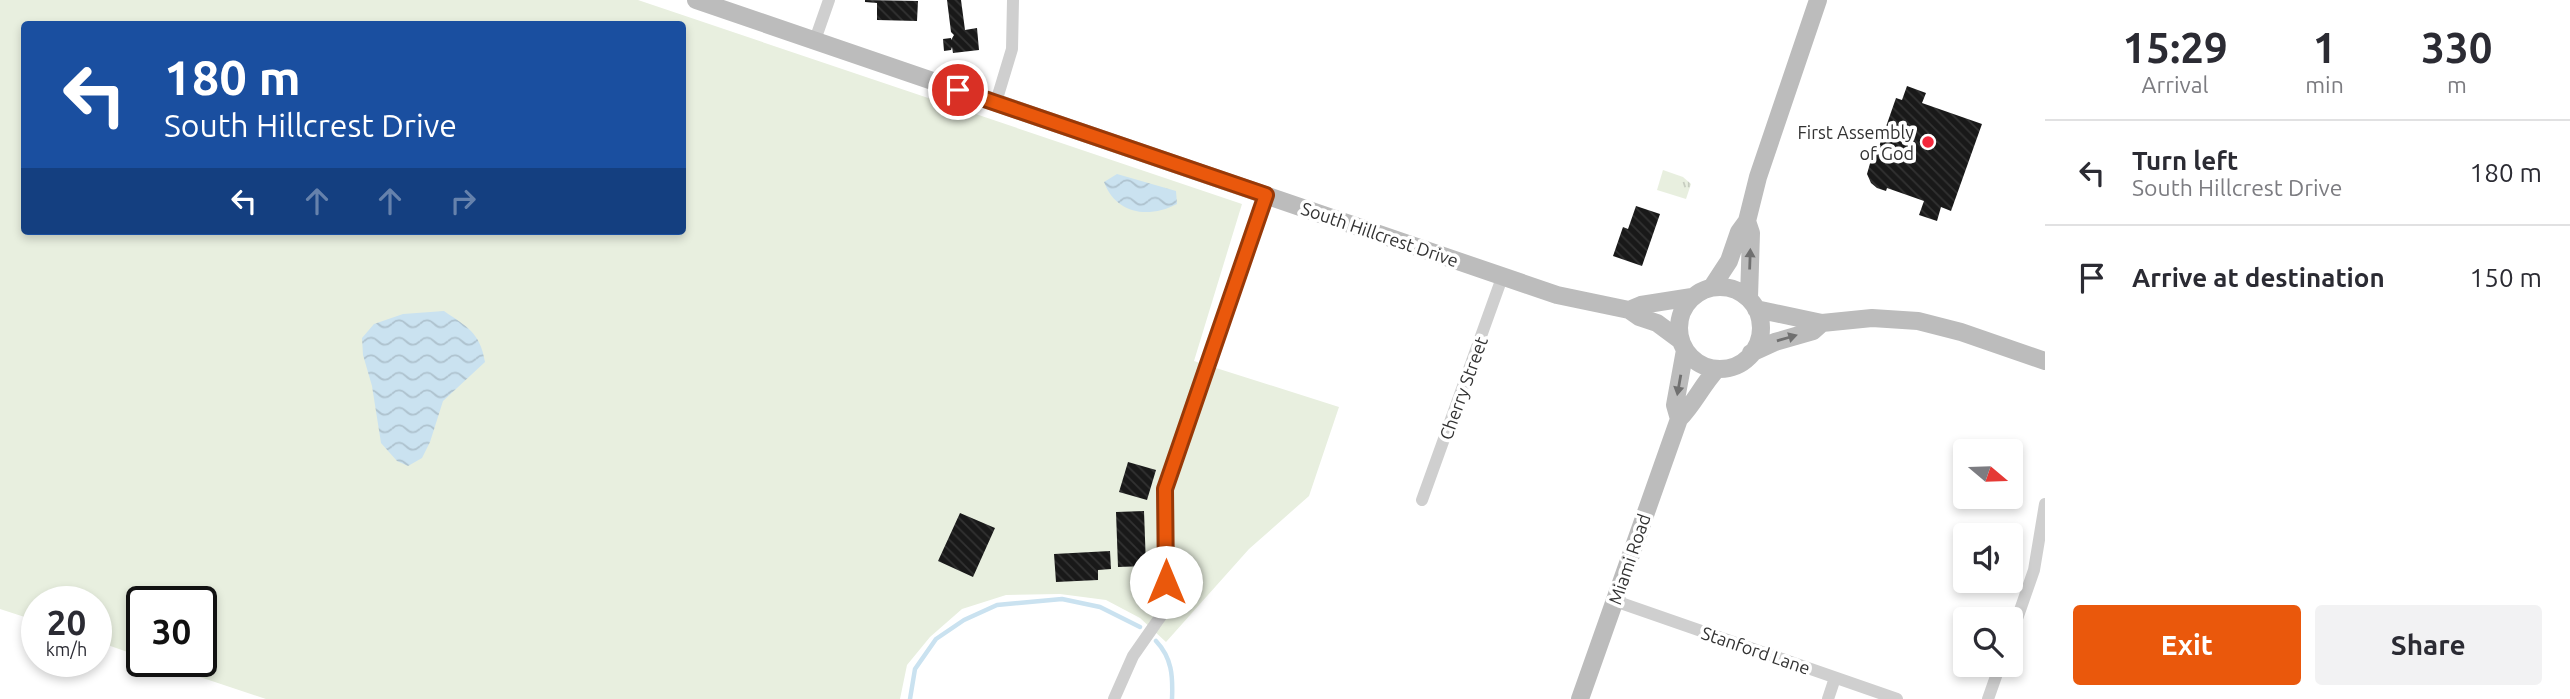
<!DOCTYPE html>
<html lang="en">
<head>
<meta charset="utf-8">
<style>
	body { margin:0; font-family:Ubuntu,sans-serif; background:#f2f2f3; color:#2b2b33; height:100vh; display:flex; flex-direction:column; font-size:26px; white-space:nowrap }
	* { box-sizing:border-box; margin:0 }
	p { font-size:23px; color:#7c7c81 }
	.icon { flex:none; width:38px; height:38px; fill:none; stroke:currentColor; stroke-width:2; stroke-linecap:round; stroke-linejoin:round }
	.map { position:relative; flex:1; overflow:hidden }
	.panel { display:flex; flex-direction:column; background:#fff; width:525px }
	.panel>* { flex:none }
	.hud { position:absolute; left:21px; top:21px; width:665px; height:214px; border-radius:7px; box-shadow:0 4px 10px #0003; background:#1a4fa0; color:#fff; overflow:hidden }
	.needle { width:46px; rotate:109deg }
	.controls { position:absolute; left:1953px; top:439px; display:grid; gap:14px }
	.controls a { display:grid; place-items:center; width:70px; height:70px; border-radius:7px; background:#fff; box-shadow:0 4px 10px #0003; font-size:35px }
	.speed { position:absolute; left:21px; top:586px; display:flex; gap:14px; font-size:35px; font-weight:700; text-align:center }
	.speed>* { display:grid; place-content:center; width:91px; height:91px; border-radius:50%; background:#fff; box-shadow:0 4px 10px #0003; line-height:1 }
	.speed small { font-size:18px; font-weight:400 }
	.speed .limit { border:4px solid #111; border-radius:10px; background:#fff; color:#111 }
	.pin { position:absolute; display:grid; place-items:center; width:60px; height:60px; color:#fff; margin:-30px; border:4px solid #fff; border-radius:50%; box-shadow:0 2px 7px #0007 }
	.me { position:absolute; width:77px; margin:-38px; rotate:0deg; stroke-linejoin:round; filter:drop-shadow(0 0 5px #0008) }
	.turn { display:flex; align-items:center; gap:24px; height:147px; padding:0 28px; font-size:32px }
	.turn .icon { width:91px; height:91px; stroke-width:2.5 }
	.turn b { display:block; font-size:49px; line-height:60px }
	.lanes { display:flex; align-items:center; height:66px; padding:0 28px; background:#0003; justify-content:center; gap:35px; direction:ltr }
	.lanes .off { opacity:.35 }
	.eta { display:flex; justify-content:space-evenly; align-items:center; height:119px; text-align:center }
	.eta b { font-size:42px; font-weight:700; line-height:49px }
	.primary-button { display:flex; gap:14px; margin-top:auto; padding:14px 28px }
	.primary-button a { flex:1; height:80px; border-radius:7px; background:#ea580c; color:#fff; font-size:28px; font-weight:700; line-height:80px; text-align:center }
	.primary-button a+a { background:#f2f2f3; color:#2b2b33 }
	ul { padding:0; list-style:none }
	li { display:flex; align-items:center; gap:21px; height:105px; padding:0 28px; border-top:2px solid #e1e1e2 }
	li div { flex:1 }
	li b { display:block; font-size:26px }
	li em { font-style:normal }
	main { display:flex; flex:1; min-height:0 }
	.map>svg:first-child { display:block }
	.grass { fill:#e8efdf; fill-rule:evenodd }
	.park { fill:url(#park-tufts) }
	.water { fill:url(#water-waves) }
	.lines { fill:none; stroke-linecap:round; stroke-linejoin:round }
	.stream { stroke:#cae2f0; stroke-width:4.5 }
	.building { fill:url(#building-back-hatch) }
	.street { stroke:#cfcfcf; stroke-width:12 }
	.secondary { stroke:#bcbcbc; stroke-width:18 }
	.oneway { fill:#707070 }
	.route-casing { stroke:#983908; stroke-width:18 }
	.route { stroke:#ea580c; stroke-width:12 }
	.poi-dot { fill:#f4283c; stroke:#fff; stroke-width:2.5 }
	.labels { text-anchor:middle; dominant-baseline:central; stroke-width:7; stroke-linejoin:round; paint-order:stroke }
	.poi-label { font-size:18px; fill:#323232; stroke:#fff; text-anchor:end }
	.street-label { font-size:18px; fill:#323232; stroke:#fff }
</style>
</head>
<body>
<main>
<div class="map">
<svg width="2045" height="699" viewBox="0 0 2045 699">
	<defs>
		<pattern id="park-tufts" width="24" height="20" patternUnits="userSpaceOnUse" patternTransform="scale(1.75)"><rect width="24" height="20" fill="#e8efdf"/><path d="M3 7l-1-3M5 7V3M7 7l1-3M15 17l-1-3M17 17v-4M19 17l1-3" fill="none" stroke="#c7cdc0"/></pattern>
		<pattern id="water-waves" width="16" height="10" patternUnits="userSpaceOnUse" patternTransform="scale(1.75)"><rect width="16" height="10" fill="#cae2f0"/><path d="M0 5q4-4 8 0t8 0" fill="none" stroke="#aec2ce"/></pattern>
		<pattern id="building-back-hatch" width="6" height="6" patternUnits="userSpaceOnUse" patternTransform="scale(1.75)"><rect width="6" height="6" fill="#191919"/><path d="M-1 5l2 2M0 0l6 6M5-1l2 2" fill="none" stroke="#323232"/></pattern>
	</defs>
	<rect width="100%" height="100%" fill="#fff"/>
	<path class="grass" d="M0,0H638L1242,204L1194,361L1339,407L1309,496L1249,549L1166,642L1140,618L1106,600L1060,594L1006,595L962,609L930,637L907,665L900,699H266L155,662H201V602H142V657L96,641V602H37V621L0,609ZM24,24H682V231H24Z"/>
	<path class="park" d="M1663,170L1683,177L1691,184L1686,199L1657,190Z"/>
	<path class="water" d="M1117,174L1176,191L1177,204C1148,219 1116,214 1104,182Z
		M444,311C467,327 480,332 485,362L443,401L430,442L422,458L408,466L397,461L381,443L372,386L363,355L362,338L374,324L403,314Z"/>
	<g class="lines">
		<path class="stream" d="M1156,641C1172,658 1173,676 1172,699
			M910,699L915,669L936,639L964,620L997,605L1062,599L1100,607L1140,627"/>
	</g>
	<path class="building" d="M865,0L918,1L917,21L877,20V3L865,2Z
		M947,0H961L965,30L977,28L979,50L953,53L952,47L951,50L944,51L943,39L951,38V40L954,35L951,32Z
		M1907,86L1926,93L1922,103L1982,124L1951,211L1941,207L1937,221L1919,215L1924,201L1887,188L1886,191L1877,188L1871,183L1867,174L1871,160L1874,161L1896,98L1902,100Z
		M1636,206L1660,214L1642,266L1613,256L1623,227L1628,229Z
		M1128,462L1156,470L1147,500L1119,492Z
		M1144,511L1146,566L1118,567L1116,512Z
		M960,513L995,528L973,577L938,561Z
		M1110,551L1111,569L1098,570V580L1056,582L1054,554Z"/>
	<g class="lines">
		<path class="street" d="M815,40L829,0
			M996,102L1012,49L1013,0
			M1422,500L1503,275
			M1615,601L1897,699
			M2011,636L2034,570L2045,504
			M1114,699L1133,656L1163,613L1166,582L1165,490L1266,195
			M1828,699L1835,678
			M1988,699L2000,665"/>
		<path class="secondary" d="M696,0L1557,295L1629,310L1639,317L1657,323L1680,340
			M1747,221L1751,233L1749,298
			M1712,287L1729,261L1739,232L1747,221L1758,177L1818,0
			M1679 328a41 41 0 1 1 82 0a41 41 0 1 1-82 0Z
			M1756,309L1822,323L1872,318L1918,321L1961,332L2045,361
			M1629,310L1641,305L1692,297
			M1751,353L1775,342L1813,331L1822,323
			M1679,419L1675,405L1685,350
			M1580,699L1679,419C1694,404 1702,385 1717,369"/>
	</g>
	<defs><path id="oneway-solid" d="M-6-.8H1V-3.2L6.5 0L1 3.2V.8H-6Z" transform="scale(1.75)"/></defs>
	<g class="oneway">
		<use href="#oneway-solid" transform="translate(1750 259) rotate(-88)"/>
		<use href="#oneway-solid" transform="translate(1787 338) rotate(-16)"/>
		<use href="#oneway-solid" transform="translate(1679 385) rotate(100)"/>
	</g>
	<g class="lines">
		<defs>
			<path id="route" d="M958,90L1266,195L1165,489L1166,582"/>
		</defs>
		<use href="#route" class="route-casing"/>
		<use href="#route" class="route"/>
	</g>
	<circle class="poi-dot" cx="1928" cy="142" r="7"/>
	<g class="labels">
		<g class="poi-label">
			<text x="1914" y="132">First Assembly<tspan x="1914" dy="21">of God</tspan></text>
		</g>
		<g class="street-label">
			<text transform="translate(1380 234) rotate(19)">South Hillcrest Drive</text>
			<text transform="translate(1463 388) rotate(-70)">Cherry Street</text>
			<text transform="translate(1629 559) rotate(-71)">Miami Road</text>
			<text transform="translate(1756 650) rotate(19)">Stanford Lane</text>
		</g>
	</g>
</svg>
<div class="controls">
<a><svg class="needle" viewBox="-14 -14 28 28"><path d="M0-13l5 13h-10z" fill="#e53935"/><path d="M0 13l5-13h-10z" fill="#7c7c81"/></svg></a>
<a><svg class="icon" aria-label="sound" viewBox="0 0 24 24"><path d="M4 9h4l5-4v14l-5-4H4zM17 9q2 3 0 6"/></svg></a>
<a><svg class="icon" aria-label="search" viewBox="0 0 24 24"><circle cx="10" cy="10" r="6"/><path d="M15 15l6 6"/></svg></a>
</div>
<div class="speed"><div>20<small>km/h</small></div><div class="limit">30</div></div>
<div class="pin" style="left:958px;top:90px;background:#d93025"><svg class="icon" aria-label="arrive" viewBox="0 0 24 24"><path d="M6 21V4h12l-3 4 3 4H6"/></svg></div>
<svg class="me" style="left:1166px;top:582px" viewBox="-20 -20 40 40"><circle r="19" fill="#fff"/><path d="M0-13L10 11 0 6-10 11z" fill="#ea580c"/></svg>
<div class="hud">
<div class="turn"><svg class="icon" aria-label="left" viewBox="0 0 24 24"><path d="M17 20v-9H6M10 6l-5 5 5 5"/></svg><div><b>180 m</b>South Hillcrest Drive</div></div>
<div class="lanes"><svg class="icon" aria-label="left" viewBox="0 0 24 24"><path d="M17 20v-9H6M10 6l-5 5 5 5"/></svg><svg class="icon off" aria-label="ahead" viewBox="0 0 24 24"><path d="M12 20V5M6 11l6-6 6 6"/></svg><svg class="icon off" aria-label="ahead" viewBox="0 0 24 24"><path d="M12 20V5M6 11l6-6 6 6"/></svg><svg class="icon off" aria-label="right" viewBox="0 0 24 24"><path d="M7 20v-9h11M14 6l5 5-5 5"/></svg></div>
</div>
</div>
<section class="panel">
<div class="eta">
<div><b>15:29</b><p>Arrival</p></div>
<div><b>1</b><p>min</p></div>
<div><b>330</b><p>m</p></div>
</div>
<ul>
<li><svg class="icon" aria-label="left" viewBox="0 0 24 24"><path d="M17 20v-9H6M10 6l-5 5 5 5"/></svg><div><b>Turn left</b><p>South Hillcrest Drive</p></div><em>180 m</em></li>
<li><svg class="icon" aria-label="arrive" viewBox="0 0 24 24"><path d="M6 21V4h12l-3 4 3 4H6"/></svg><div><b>Arrive at destination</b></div><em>150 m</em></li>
</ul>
<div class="primary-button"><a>Exit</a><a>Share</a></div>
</section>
</main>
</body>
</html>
